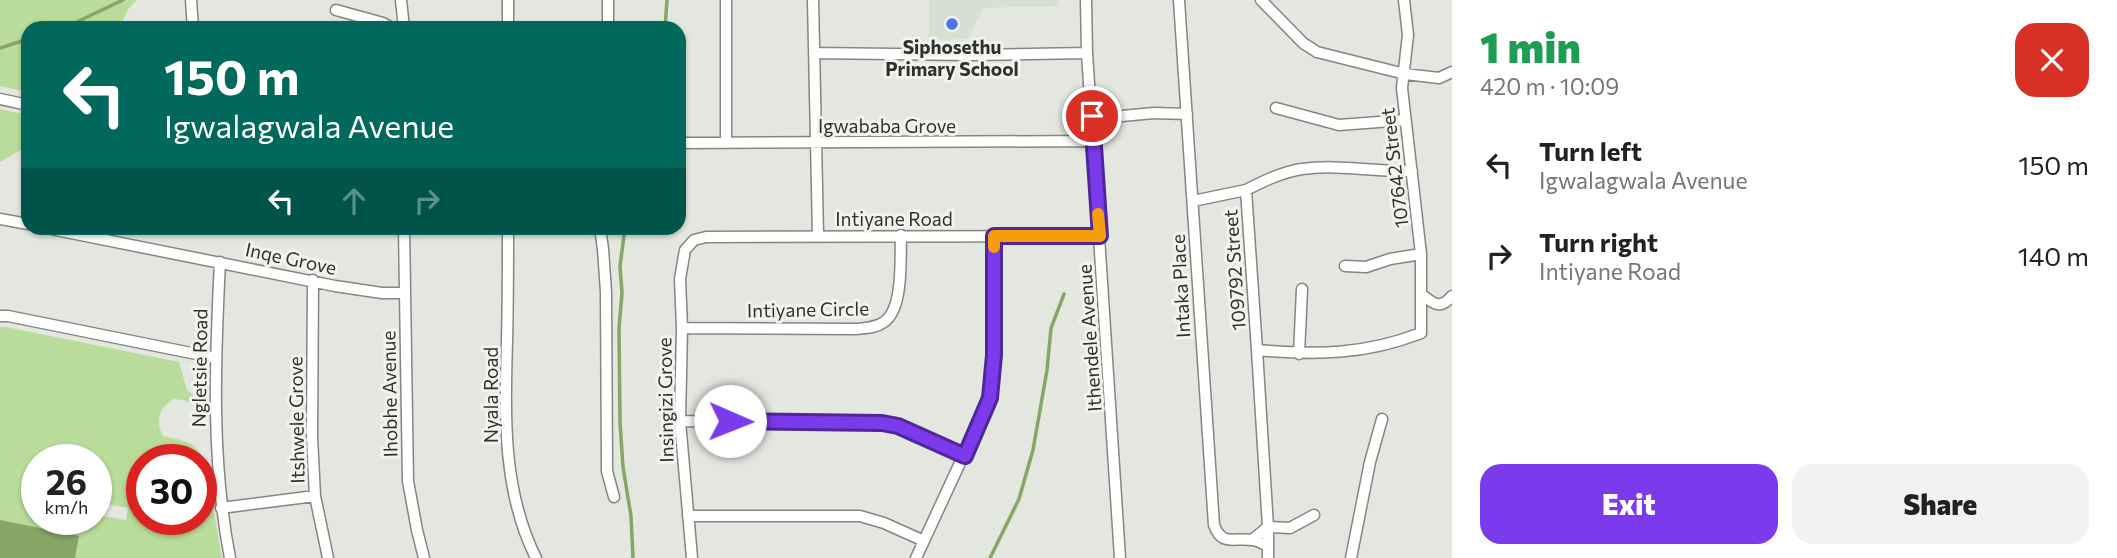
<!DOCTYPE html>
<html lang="en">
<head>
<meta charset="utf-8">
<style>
	body { margin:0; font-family:Commissioner,sans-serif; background:#f2f2f2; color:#222; height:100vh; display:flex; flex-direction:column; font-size:26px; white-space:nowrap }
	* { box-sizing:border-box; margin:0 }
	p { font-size:23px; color:#767676 }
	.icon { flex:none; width:38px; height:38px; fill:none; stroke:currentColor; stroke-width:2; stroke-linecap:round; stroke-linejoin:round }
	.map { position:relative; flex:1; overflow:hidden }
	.details { display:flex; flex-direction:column; background:#fff; width:665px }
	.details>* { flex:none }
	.banner { position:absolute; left:21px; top:21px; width:665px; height:214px; border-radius:21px; box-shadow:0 2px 5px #0004; background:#00695c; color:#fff; overflow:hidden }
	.speed { position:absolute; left:21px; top:444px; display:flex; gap:14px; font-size:35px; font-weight:700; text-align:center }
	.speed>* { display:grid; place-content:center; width:91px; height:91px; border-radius:50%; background:#fff; box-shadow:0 2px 5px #0004; line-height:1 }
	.speed small { font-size:18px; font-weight:400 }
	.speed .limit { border:10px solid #d22; background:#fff; color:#111 }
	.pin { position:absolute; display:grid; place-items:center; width:60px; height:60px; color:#fff; margin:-30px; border:4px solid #fff; border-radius:50%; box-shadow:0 2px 7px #0007 }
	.me { position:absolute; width:77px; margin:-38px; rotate:91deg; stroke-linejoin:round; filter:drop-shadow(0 0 5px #0008) }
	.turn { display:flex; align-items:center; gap:24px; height:147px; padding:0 28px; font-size:32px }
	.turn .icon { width:91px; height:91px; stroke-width:2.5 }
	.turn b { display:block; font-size:49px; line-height:60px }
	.lanes { display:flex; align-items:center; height:66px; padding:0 28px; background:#0003; justify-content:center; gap:35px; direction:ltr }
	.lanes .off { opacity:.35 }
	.round { display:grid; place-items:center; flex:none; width:74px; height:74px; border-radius:21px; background:#f2f2f2 }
	.overview { display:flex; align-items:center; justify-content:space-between; height:119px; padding:0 28px }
	h1 { font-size:42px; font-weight:800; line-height:52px; color:#1e9e55 }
	.primary-button { display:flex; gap:14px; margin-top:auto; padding:14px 28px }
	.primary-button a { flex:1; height:80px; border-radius:21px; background:#7c3aed; color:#fff; font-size:28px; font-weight:800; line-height:80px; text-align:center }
	.primary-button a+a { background:#f2f2f2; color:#222 }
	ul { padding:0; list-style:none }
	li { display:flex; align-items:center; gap:21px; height:91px; padding:0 28px }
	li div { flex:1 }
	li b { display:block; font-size:26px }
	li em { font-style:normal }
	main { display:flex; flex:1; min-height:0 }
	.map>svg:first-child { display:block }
	.built { fill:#d8dfd1 }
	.green { fill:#badc9a; fill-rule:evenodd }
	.water { fill:#86a666 }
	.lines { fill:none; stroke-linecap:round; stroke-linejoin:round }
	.stream { stroke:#86a666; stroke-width:3.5 }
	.minor-casing { stroke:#838780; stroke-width:13 }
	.minor { stroke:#fff; stroke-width:10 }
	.route-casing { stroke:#51269a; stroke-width:18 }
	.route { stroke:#7c3aed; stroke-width:12 }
	.slow { stroke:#f59e0b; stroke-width:12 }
	.poi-dot { fill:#4a73e6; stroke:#f1f4ed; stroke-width:2.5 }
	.labels { text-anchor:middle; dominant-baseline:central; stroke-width:6; stroke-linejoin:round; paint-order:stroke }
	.poi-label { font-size:19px; font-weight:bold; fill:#2f312e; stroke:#f1f4ed }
	.street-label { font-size:19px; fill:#2f312e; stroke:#f1f4ed }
</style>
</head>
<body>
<main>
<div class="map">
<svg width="1452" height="558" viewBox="0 0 1452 558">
	<rect width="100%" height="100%" fill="#e3e7e0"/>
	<path class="built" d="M929,0H1058V6L983,8L968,39L929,40Z"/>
	<path class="green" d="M0,0H137L129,8L119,28H28V92L0,86Z
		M0,109L28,115V146L0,162Z
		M0,327H6L179,362L187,390L201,402L199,407L184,400L173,399C159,409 155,421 163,436C184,441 196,441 205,462L222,558H0ZM37,460H96V502L128,508L126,520L96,515V520H37V503L32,502L21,487L25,490L37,492ZM142,460H201V520H142Z"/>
	<path class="water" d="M0,520L79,536L75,558H0Z"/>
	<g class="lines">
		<path class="stream" d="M64,28L123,0
			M665,28L667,0
			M0,48L28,39
			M625,228L620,266L622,293L619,328L620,423L623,467L631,516L633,558
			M990,558L1019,499L1033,450L1047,370L1051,328L1064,294"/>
		<defs>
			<path id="minor" d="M191,0L193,28
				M401,0L404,28
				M508,0V28
				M726,0V143
				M813,0L818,235
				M1086,0L1087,53L1120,558
				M1179,0L1214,525C1222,547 1234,537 1252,540C1257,540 1263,544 1268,546
				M1261,0L1303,43L1317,52L1405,74L1439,78L1452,72
				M1404,0L1408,35L1402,88L1421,254V333C1365,355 1316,355 1257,350L1246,190C1264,181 1282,172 1302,169C1338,164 1375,172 1412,171
				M336,10L383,23L392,28
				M608,28V0
				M815,53L971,55L1087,53
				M0,99L28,105
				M1276,108L1339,125L1405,120
				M1092,116L1100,118L1154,113L1187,114
				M679,143L1094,141
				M1193,201L1246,190
				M0,219L28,224
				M46,228L335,286L382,293H405
				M404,228L408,481L417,530L424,558
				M508,228C508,265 508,303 507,341C505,415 502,490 536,558
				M600,228L603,249L606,292L607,471L614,497
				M220,262C215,361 211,460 230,558
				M1345,266L1366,267L1390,259L1421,254
				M313,280L312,437L315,496L328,558
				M1421,294C1434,304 1440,310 1452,296
				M0,316H8L216,358
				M682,328L856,329C866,328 876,328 884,322C904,309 900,257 901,235
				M1257,350L1268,527V558
				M1299,354L1302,289
				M680,421L882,423L898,426L965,456
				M221,508L315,496
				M688,516H860L884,523L924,541
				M1252,540L1268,527L1290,528L1314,515
				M692,558L680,421L682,328L680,279L685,250L694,240L706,237L1100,236
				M916,558L990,398L994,355V236
				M1351,558L1370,462L1382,419"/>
		</defs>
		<use href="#minor" class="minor-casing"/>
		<use href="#minor" class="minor"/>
	</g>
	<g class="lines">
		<defs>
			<path id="route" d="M730,421L882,423L898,426L965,456L990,398L994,355V236H1100L1092,116"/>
		</defs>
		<use href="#route" class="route-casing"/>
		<use href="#route" class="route"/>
		<path class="slow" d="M994,247V236H1100L1098,214"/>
	</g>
	<circle class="poi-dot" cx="952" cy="24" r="7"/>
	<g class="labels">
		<g class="poi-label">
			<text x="952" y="46">Siphosethu<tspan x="952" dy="22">Primary School</tspan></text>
		</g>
		<g class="street-label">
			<text x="887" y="125">Igwababa Grove</text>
			<text transform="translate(1394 168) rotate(-97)">107642 Street</text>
			<text x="894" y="218">Intiyane Road</text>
			<text transform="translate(291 258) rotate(12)">Inqe Grove</text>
			<text transform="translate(1234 270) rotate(-94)">109792 Street</text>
			<text transform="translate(1180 286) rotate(-93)">Intaka Place</text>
			<text transform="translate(808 309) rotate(-1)">Intiyane Circle</text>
			<text transform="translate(1089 338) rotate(-94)">Ithendele Avenue</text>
			<text transform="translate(199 368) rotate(-89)">Ngletsie Road</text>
			<text transform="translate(389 394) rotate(-91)">Ihobhe Avenue</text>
			<text transform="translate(490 395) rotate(-90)">Nyala Road</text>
			<text transform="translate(665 400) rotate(-91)">Insingizi Grove</text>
			<text transform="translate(296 420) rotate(-91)">Itshwele Grove</text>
		</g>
	</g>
</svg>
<div class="speed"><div>26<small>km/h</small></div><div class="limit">30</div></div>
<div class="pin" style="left:1092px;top:116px;background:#d93025"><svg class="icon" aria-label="arrive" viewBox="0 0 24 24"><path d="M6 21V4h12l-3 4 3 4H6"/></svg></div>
<svg class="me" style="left:730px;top:421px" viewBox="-20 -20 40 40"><circle r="19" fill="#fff"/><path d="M0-13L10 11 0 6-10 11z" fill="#7c3aed"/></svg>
<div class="banner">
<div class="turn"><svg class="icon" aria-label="left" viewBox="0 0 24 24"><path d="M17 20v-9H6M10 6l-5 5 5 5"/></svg><div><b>150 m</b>Igwalagwala Avenue</div></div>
<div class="lanes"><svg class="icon" aria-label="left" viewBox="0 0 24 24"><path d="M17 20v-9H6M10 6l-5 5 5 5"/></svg><svg class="icon off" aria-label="ahead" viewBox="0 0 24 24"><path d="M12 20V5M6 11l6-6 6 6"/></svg><svg class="icon off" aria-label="right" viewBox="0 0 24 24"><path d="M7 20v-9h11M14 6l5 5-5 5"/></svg></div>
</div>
</div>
<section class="details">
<div class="overview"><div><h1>1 min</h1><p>420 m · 10:09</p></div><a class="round" style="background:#d93025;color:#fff"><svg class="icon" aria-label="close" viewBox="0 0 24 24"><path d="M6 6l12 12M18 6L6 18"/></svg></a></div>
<ul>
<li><svg class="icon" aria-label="left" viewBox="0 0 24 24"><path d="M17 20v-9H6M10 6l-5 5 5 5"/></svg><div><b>Turn left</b><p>Igwalagwala Avenue</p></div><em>150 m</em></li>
<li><svg class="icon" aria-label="right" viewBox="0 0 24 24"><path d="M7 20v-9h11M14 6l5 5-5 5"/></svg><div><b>Turn right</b><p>Intiyane Road</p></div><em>140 m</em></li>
</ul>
<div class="primary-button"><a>Exit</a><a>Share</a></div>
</section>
</main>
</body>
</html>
